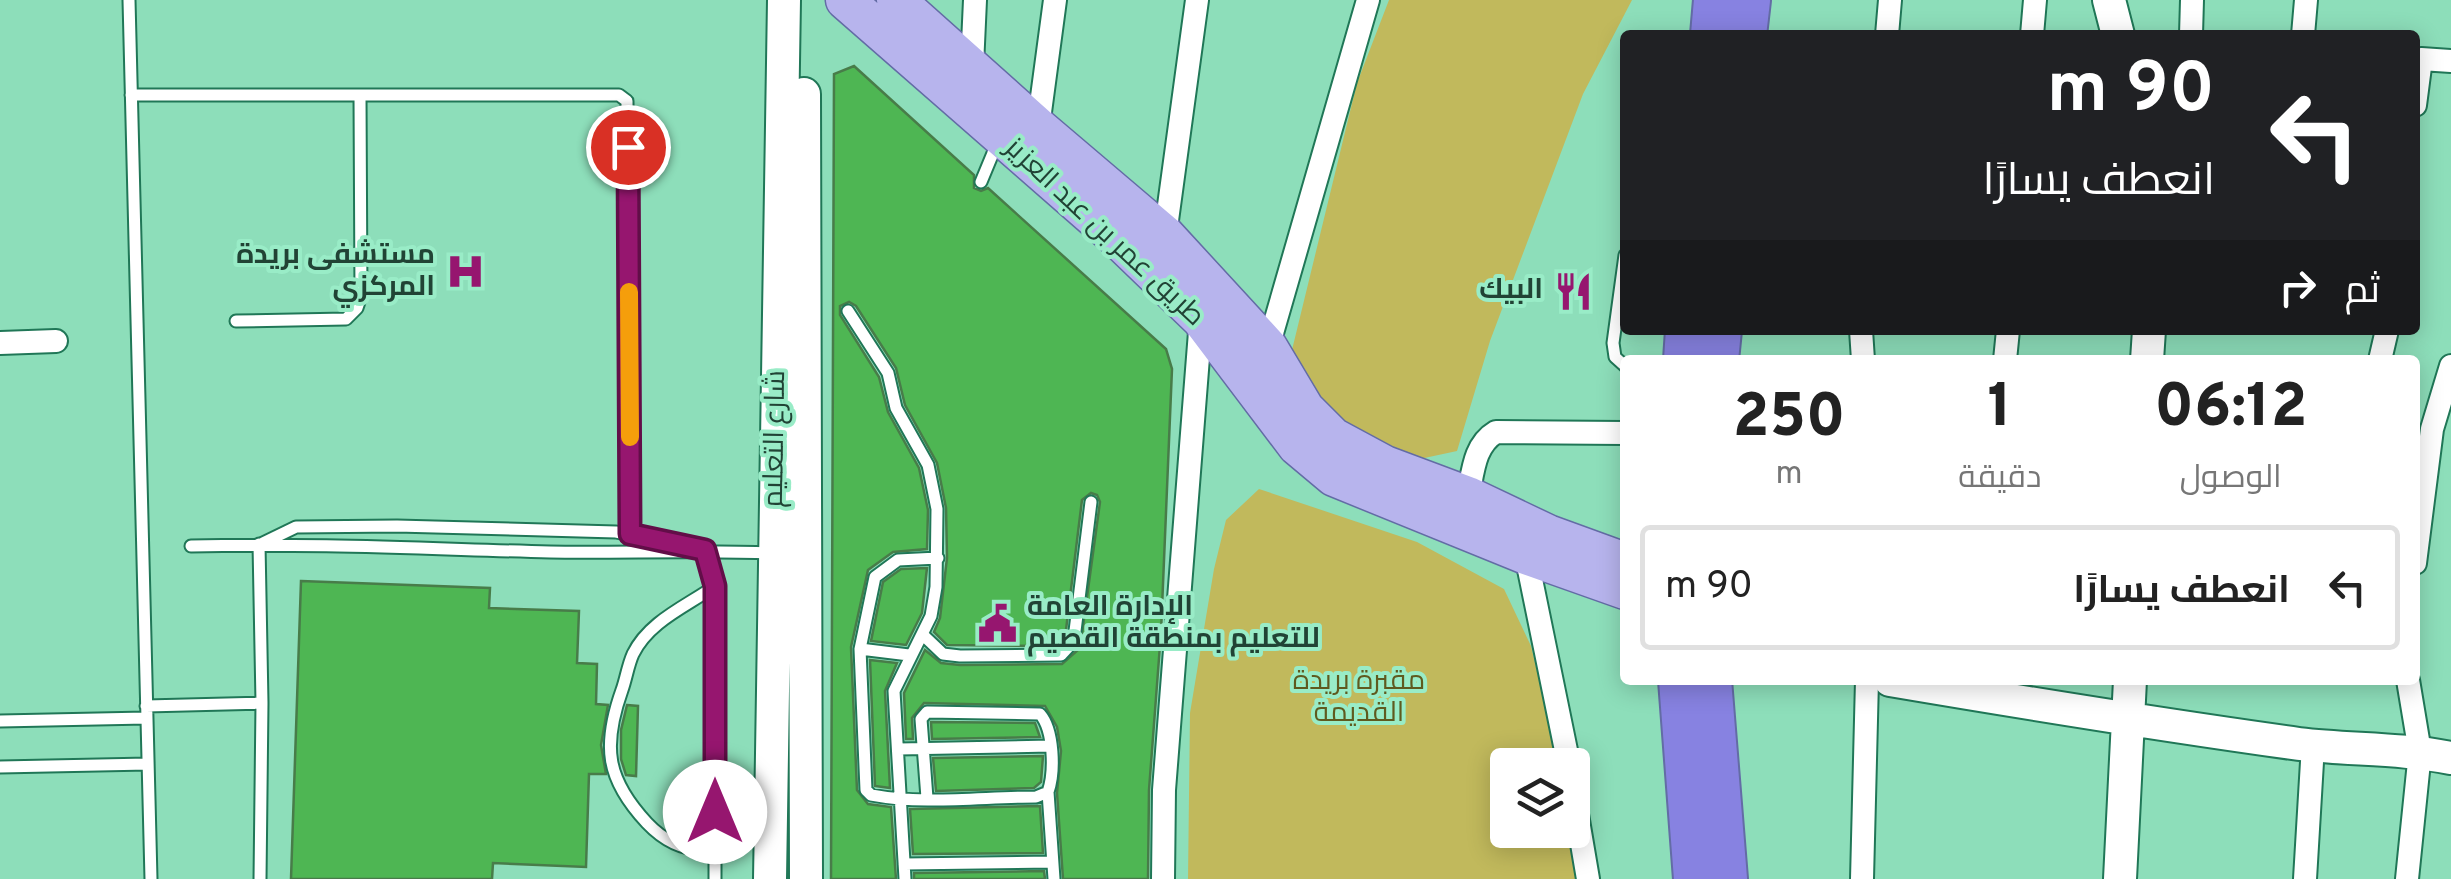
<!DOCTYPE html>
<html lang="ar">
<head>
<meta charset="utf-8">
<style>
	body { margin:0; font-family:Overpass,Cairo,sans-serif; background:#f2f2f2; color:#222; direction:rtl; height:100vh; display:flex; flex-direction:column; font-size:38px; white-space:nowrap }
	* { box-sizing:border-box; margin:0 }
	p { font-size:32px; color:#767676 }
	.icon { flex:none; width:55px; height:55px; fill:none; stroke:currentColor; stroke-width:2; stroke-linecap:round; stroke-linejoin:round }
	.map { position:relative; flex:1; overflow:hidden; direction:ltr }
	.side { position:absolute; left:1620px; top:355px; width:800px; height:330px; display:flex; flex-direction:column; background:#fff; border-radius:10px; box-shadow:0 5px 25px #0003; direction:rtl }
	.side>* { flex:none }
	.hud { position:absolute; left:1620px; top:30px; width:800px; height:305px; border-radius:10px; box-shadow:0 5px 25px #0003; direction:rtl; background:#202124; color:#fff; overflow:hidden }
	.tools { position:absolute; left:1490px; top:748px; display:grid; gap:20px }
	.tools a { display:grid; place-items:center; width:100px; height:100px; border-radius:10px; background:#fff; box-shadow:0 5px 25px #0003; font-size:50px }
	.pin { position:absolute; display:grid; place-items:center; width:85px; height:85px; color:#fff; margin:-42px; border:5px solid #fff; border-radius:50%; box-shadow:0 2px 10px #0007 }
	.me { position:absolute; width:110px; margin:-55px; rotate:0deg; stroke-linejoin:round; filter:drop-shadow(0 0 8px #0008) }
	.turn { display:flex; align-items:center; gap:35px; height:210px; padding:0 40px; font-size:45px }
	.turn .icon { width:130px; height:130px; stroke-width:2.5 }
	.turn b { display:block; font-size:70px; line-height:85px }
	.then { display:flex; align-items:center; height:95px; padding:0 40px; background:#0003; gap:20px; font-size:38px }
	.eta { display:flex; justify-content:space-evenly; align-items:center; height:170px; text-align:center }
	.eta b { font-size:60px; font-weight:800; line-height:70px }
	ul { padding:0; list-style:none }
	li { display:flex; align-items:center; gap:30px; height:125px; margin:0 20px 15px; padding:0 20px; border:5px solid #e0e0e0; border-radius:10px }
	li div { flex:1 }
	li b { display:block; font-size:38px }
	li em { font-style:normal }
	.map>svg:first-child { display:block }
	.green { fill:#c1b95c }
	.building { fill:#4eb653; stroke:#487c49; stroke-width:2.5 }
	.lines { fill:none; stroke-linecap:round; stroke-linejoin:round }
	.lane-casing { stroke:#207757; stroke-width:15 }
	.street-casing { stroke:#207757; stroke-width:26 }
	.secondary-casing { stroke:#207757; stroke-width:36 }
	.primary-casing { stroke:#636ca5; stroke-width:41 }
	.highway-casing { stroke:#636ca5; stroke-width:46 }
	.lane { stroke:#fff; stroke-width:11 }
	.street { stroke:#fff; stroke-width:22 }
	.secondary { stroke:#fff; stroke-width:32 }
	.primary { stroke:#b7b4ed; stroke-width:38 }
	.highway { stroke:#8782e1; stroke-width:42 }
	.route-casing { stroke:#620e48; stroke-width:25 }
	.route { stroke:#96166f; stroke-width:18 }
	.slow { stroke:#f59e0b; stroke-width:18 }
	.labels { text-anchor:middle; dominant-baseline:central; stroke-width:8; stroke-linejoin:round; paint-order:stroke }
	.street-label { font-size:28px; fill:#214335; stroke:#99ecc7 }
	.poi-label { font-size:28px; font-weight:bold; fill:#214335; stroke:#99ecc7; text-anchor:end }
	.park-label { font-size:28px; fill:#5f5a1f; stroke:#99ecc7 }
</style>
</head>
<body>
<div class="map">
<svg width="2451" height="879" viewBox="0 0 2451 879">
	<rect width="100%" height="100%" fill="#8ddeba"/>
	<path class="green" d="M1389,0H1632L1583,94L1490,341L1457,451L1415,460L1361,444L1305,387L1292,350L1357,83Z
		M1259,489L1417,542L1504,589L1531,646L1559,765H1508V830H1572L1582,879H1188L1190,713L1214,569L1226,520Z"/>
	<path class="building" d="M854,66L974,175V188L981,191L988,188L1166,349L1172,369L1161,632L1149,790L1148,879H1063L1057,793L1061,751L1057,727L1045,706L924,703L912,718L913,739H906L904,693L925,650L941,663L960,665L1062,664L1080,648L1100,502L1097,495L1091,493L1082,500L1066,630L1064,638L1057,646L947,645L934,632L940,618L947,558L946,508L937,463L905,405L896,368L856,306L849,302L840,306V315L879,377L888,412L919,468L928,510L927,549L893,552L868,570L851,647L857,790L868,804L891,807L896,879H831L834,74Z
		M927,568L922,613L906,645L871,641L883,582L901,569Z
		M301,581L490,588L489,608L579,611L577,663L597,664L596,704L608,705L601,745L606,774H589L586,867L493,863L492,879H291Z
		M870,660L897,663L885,691L890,788L875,786Z
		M627,705L638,706L636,776L626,775L621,759V730Z
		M931,722L1035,723L1040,737L932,739Z
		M1043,756L1041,782L1034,788L936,791L933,758Z
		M1040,806L1043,853L913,854L910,809Z
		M1044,871L1045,879H914V873Z"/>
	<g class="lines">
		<defs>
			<path id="lane" d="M129,0L151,879
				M131,95H619L627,101L630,535
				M981,182L998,141
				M1625,255L1613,343L1615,357L1625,366
				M848,311L888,373L896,408L928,465L937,509L936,587L931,616L894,691L905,879
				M236,321L346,319L357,308L361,296L360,95
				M263,543L296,527L397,526L616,532L684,546
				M259,544L262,703L260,879
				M191,546C311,543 431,549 550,552C624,553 698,550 772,553
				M705,550L715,586V879
				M715,586C687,606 649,621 633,654C628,665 626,679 622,690C602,746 606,779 647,823C665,842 688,853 715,849
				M923,635L943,654L960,656L1061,655L1073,642L1075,631L1091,502
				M860,649L875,577L898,560L938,558
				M909,655L860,649L866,790L871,795C924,805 983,797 1036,797L1048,792C1055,772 1054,730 1040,714L927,712L921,719L927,798
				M146,706L262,703
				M0,721L146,718
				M899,749L1050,746
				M0,767L148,764
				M1048,792L1054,879
				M904,864L1052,862"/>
			<path id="street" d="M1887,35L1890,0
				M2032,35L2035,0
				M2191,35L2192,0
				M2303,35L2306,0
				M972,66L975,0
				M2415,105L2421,59L2451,61
				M1038,127L1055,0
				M1165,235L1197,0
				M1861,330L1863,360
				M0,343L56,341
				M1268,347L1368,0
				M2005,360L2008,330
				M2380,360L2387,330
				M1468,496C1473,472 1474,445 1496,432L1625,433
				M1526,555L1569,765
				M2415,563L2432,429L2451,366
				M1572,785L1588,879
				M1163,879L1164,790L1201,319
				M1862,879L1867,680
				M2305,879L2313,745
				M2407,879L2420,752L2408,680"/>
			<path id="secondary" d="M2109,0L2118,35
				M804,94L806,879
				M2147,360L2149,330
				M1890,680C2026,703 2162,725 2299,744C2350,750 2401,748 2451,758
				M770,879L784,0
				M2120,879L2130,680"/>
			<path id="primary" d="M845,0L1116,237L1201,319L1297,446L1334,477L1526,555L1625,590
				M896,0L1038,127L1165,235L1268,347L1305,409L1333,437L1385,465L1468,496L1548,534L1625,562"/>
			<path id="highway" d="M1712,35L1715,0
				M1745,35L1749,0
				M1685,360L1687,330
				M1717,360L1720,330
				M1680,680L1695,879
				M1710,680L1726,879"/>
		</defs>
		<use href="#lane" class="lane-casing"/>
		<use href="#street" class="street-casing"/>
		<use href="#secondary" class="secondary-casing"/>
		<use href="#primary" class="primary-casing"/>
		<use href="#highway" class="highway-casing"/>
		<use href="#lane" class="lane"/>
		<use href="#street" class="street"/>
		<use href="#secondary" class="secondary"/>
		<use href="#primary" class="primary"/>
		<use href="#highway" class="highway"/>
	</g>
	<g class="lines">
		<defs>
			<path id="route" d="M628,147L630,534L705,550L715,586V812"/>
		</defs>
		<use href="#route" class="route-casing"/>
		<use href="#route" class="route"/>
		<path class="slow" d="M629,292L630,437"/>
	</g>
	<defs>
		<symbol id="hospital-bare" viewBox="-9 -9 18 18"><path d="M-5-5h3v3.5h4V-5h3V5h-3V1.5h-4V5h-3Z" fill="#96166f" stroke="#99ecc7" stroke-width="2.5" paint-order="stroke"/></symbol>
		<symbol id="restaurant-bare" viewBox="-9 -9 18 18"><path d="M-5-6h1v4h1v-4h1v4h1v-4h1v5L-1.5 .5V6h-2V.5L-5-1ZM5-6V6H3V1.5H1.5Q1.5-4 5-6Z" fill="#96166f" stroke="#99ecc7" stroke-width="2.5" paint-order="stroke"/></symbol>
		<symbol id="civic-bare" viewBox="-9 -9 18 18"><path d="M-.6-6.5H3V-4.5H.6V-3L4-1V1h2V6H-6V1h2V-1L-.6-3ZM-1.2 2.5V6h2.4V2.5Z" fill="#96166f" stroke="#99ecc7" stroke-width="2.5" paint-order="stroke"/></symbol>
	</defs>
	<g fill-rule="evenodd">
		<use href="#hospital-bare" x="438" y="244" width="55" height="55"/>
		<use href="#restaurant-bare" x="1546" y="264" width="55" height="55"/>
		<use href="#civic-bare" x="970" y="596" width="55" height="55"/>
	</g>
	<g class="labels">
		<g class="street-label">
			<text transform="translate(1104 233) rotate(43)">طريق عمر بن عبد العزيز</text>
			<text transform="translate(776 439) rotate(-89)">شارع التعليم</text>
		</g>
		<g class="poi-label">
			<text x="435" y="256">مستشفى بريدة<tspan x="435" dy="32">المركزي</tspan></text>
			<text x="1543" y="291">البيك</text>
			<text x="1027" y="608" text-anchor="start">الإدارة العامة<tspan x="1027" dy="32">للتعليم بمنطقة القصيم</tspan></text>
		</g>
		<g class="park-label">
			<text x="1359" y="682">مقبرة بريدة<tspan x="1359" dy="32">القديمة</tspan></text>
		</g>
	</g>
</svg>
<div class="tools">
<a><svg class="icon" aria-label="layers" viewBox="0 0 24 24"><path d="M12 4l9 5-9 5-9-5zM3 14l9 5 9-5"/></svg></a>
</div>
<div class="pin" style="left:628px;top:147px;background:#d93025"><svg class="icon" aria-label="arrive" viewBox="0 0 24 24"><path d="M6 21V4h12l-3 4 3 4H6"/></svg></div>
<svg class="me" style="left:715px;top:812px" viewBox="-20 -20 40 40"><circle r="19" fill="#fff"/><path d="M0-13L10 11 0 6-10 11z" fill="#96166f"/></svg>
<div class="hud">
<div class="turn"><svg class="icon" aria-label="left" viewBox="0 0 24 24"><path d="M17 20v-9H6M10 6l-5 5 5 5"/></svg><div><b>90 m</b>انعطف يسارًا</div></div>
<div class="then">ثم<svg class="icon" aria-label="right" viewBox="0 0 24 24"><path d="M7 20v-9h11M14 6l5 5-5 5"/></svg></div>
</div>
<section class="side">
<div class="eta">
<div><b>06:12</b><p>الوصول</p></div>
<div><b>1</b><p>دقيقة</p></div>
<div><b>250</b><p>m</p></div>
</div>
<ul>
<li><svg class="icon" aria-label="left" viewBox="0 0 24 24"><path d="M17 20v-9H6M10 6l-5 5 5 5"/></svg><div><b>انعطف يسارًا</b></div><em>90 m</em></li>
</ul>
</section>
</div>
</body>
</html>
